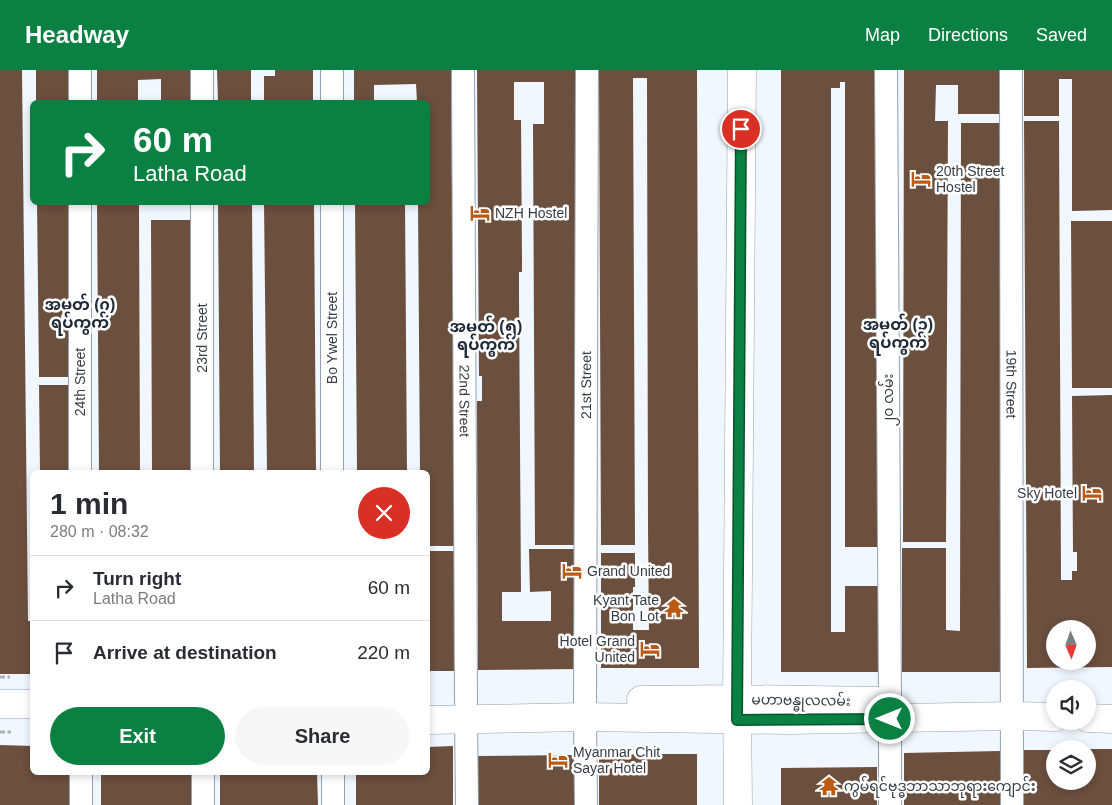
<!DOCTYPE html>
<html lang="en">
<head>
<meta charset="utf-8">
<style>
	body { margin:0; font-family:Arial,"Noto Sans Myanmar",sans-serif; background:#f7f7f7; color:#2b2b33; height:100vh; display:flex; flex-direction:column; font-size:19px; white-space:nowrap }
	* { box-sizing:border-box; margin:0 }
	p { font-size:16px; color:#7c7c81 }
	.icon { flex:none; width:28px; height:28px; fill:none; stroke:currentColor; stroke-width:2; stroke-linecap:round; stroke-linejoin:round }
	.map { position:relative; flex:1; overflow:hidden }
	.sheet { position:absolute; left:30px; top:400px; width:400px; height:305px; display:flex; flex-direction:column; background:#fff; border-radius:8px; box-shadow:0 2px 8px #0003 }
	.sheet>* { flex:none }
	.hud { position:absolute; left:30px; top:30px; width:400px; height:105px; border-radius:8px; box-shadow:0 2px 8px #0003; background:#0b8043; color:#fff; overflow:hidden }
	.needle { width:32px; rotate:178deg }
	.fabs { position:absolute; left:1046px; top:550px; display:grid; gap:10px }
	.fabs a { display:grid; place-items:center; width:50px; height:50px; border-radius:50%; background:#fff; box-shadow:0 2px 8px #0003; font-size:25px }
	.pin { position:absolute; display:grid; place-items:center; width:42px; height:42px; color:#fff; margin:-21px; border:2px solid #fff; border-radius:50%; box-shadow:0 1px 5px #0007 }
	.me { position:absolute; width:55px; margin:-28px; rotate:270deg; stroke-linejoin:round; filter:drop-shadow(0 0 4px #0008) }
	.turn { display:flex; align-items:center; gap:18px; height:105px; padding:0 20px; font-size:22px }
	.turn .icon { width:65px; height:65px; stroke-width:2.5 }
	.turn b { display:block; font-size:35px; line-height:42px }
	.round { display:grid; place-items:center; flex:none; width:52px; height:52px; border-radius:26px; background:#f7f7f7 }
	.summary { display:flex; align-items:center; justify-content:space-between; height:85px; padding:0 20px }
	h1 { font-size:30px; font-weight:700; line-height:38px }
	.button { display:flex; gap:10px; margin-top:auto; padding:10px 20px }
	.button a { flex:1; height:58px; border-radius:30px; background:#0b8043; color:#fff; font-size:20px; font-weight:700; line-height:58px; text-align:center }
	.button a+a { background:#f7f7f7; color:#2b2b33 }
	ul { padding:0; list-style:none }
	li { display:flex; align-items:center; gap:15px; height:65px; padding:0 20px; border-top:1px solid #e1e1e2 }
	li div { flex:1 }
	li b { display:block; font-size:19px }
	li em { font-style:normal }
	header { display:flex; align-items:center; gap:30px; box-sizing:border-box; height:70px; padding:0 25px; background:#0b8043; color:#fff }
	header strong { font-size:24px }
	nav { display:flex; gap:28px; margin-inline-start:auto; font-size:18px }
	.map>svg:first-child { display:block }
	.building { fill:#6b4f3f; fill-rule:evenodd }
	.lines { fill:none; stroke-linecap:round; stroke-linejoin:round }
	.minor-casing { stroke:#93a1b2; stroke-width:24 }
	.major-casing { stroke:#93a1b2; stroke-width:29 }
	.path { stroke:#adb2ba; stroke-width:3; stroke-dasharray:5 2.5; stroke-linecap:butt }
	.minor { stroke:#fff; stroke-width:22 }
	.major { stroke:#fff; stroke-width:28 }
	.route-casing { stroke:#07532c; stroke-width:12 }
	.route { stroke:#0b8043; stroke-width:9 }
	.labels { text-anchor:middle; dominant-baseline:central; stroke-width:5; stroke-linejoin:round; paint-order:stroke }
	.poi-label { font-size:14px; fill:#373c44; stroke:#fff; text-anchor:start }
	.street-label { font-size:14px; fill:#373c44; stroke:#fff }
	.quarter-label { font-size:16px; font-weight:bold; fill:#202b39; stroke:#fff }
</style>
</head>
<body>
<header>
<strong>Headway</strong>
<nav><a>Map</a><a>Directions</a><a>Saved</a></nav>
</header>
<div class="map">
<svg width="1112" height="735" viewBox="0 0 1112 735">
	<rect width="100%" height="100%" fill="#f1f7fe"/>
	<path class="building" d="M0,0H22L28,551H32V604H0Z
		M36,0H70V32H36Z
		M97,0H192V32H161V9L138,10V32H97Z
		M217,0H251V32H218Z
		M275,0H313V32H264V6H275Z
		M354,0H451L455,476H428V402H420L418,132H428V32H417L416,14L374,15V32H354Z
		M477,0H576L579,475H535L533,54H544V12H514V50H521L522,190V202H519V226L521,522H502V551H551V521L530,522L529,479H579V599L478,600L477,331H482V306H479Z
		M599,0H697L699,598H601V483H635V517H633V560H649L648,458L647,8H633L635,475H601Z
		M781,0H878L879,477H845V12H840V18H831V562H845V516H879V602H781Z
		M904,0H1004L1003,44H958V15H936L935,51H948L946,472H903Z
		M1024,0H1112V140L1072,141V9H1059V46H1024Z
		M1024,51H1059L1061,510H1072V501H1077V482H1073L1072,326L1112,325V597L1027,598ZM1055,559H1088V591H1055Z
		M961,53H1003L1002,602H902V478H946V560L960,561Z
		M37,132H71L73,307H39Z
		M97,132H139L140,402H99Z
		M218,132H252L254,402H220Z
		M264,132H314L316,402H267Z
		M355,132H405L407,402H357Z
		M151,150H193L194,402H152Z
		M1071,151H1112V318H1072Z
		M39,315H73L74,402H40Z
		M428,481H455L456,601H428Z
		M0,675L32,676V702H72V735H0Z
		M453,676V735H356V702H428V677Z
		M1088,679H1112V735H1024V680H1055V711H1088Z
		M1000,681V735H904V683Z
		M654,684H697V735H599V685Z
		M574,685V735H478L477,686Z
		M877,697V735H781V698Z
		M101,702H194L195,735H101Z
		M220,702H317L318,735H220Z"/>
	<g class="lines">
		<defs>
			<g id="minor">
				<path d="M202,0V32"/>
				<path d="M332,0V32"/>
				<path id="s1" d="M463,0L466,632"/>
				<path d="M886,0L890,631"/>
				<path id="s2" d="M1011,0L1012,735"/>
				<path d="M80,32V0"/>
				<path d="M202,132V402"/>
				<path d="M332,132V402"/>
				<path d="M80,402V132"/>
				<path id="s3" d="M585,631L587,0"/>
				<path d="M585,647L586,735"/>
				<path d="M466,649L467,735"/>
				<path d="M81,702V735"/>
				<path d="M203,702V735"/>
				<path d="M333,702V735"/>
				<path d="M890,735V649"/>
			</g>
			<path id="major" d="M641,630L737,629L878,631
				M0,634H32
				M1088,648L1112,649
				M428,650L585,647L788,650L1012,646L1055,647
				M738,735L737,629L742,0"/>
		</defs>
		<use href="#minor" class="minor-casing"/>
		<use href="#major" class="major-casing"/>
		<path class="path" d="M0,607H10
			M0,662H11"/>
		<use href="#minor" class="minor"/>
		<use href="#major" class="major"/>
	</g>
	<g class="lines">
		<defs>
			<path id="route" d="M741,59L737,650L890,649"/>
		</defs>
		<use href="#route" class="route-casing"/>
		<use href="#route" class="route"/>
	</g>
	<defs>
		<symbol id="hotel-bare" viewBox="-9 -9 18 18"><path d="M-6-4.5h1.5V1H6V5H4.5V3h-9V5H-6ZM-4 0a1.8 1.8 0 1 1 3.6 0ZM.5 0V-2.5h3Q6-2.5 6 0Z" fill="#ba5a15" stroke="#fff" stroke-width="2.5" paint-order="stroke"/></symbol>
		<symbol id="temple-bare" viewBox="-9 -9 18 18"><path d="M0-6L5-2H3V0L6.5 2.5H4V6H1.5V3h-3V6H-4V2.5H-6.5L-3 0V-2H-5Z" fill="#ba5a15" stroke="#fff" stroke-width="2.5" paint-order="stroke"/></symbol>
	</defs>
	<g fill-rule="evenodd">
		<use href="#hotel-bare" x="907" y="95" width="28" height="28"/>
		<use href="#hotel-bare" x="466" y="129" width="28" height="28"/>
		<use href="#hotel-bare" x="1078" y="409" width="28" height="28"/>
		<use href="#hotel-bare" x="558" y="487" width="28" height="28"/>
		<use href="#temple-bare" x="660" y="524" width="28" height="28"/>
		<use href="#hotel-bare" x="636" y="565" width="28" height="28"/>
		<use href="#hotel-bare" x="544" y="676" width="28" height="28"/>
		<use href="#temple-bare" x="815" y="702" width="28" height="28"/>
	</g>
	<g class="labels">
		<g class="poi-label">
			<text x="936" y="101">20th Street<tspan x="936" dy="16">Hostel</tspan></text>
			<text x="495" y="143">NZH Hostel</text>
			<text x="1077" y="423" text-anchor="end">Sky Hotel</text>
			<text x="587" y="501">Grand United</text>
			<text x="659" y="530" text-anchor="end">Kyant Tate<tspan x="659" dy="16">Bon Lot</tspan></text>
			<text x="635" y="571" text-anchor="end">Hotel Grand<tspan x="635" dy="16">United</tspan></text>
			<text x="573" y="682">Myanmar Chit<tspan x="573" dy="16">Sayar Hotel</tspan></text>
			<text x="844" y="716">ကွမ်ရင်ဗုဒ္ဓဘာသာဘုရားကျောင်း</text>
		</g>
		<g class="street-label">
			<text transform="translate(202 268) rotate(-90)">23rd Street</text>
			<text transform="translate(332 268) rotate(-90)">Bo Ywel Street</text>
			<text transform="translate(80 312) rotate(-90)">24th Street</text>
			<text stroke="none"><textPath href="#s2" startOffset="314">19th Street</textPath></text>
			<text stroke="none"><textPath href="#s3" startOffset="316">21st Street</textPath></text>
			<text transform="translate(888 330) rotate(-90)">၂၀ လမ်း</text>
			<text stroke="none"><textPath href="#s1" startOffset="331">22nd Street</textPath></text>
			<text transform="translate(801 630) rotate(1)">မဟာဗန္ဓုလလမ်း</text>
		</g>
		<g class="quarter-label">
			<text x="80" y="234">အမှတ် (၇)<tspan x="80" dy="18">ရပ်ကွက်</tspan></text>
			<text x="898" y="254">အမှတ် (၃)<tspan x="898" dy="18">ရပ်ကွက်</tspan></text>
			<text x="486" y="256">အမှတ် (၅)<tspan x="486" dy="18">ရပ်ကွက်</tspan></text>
		</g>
	</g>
</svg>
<div class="fabs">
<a><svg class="needle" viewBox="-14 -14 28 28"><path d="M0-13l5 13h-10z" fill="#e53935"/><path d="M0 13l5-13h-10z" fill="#7c7c81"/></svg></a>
<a><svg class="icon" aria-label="sound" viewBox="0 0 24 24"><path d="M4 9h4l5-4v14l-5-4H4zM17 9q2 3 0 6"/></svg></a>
<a><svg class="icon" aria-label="layers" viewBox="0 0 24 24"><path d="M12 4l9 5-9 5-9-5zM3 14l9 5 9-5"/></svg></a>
</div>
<div class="pin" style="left:741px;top:59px;background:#d93025"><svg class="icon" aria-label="arrive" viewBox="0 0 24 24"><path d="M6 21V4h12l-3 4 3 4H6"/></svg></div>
<svg class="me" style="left:890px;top:649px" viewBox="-20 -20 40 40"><circle r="17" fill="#0b8043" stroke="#fff" stroke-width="3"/><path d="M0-11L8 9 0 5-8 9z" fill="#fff"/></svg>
<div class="hud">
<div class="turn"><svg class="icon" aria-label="right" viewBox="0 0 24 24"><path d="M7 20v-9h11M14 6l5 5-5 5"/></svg><div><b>60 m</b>Latha Road</div></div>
</div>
<section class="sheet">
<div class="summary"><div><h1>1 min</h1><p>280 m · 08:32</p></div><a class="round" style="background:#d93025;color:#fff"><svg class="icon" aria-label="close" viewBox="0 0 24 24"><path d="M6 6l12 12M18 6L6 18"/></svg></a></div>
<ul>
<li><svg class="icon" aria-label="right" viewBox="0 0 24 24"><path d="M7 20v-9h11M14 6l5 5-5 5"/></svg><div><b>Turn right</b><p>Latha Road</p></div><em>60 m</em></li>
<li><svg class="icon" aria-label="arrive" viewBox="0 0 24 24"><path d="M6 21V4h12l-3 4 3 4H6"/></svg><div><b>Arrive at destination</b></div><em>220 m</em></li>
</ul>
<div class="button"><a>Exit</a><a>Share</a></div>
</section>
</div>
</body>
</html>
